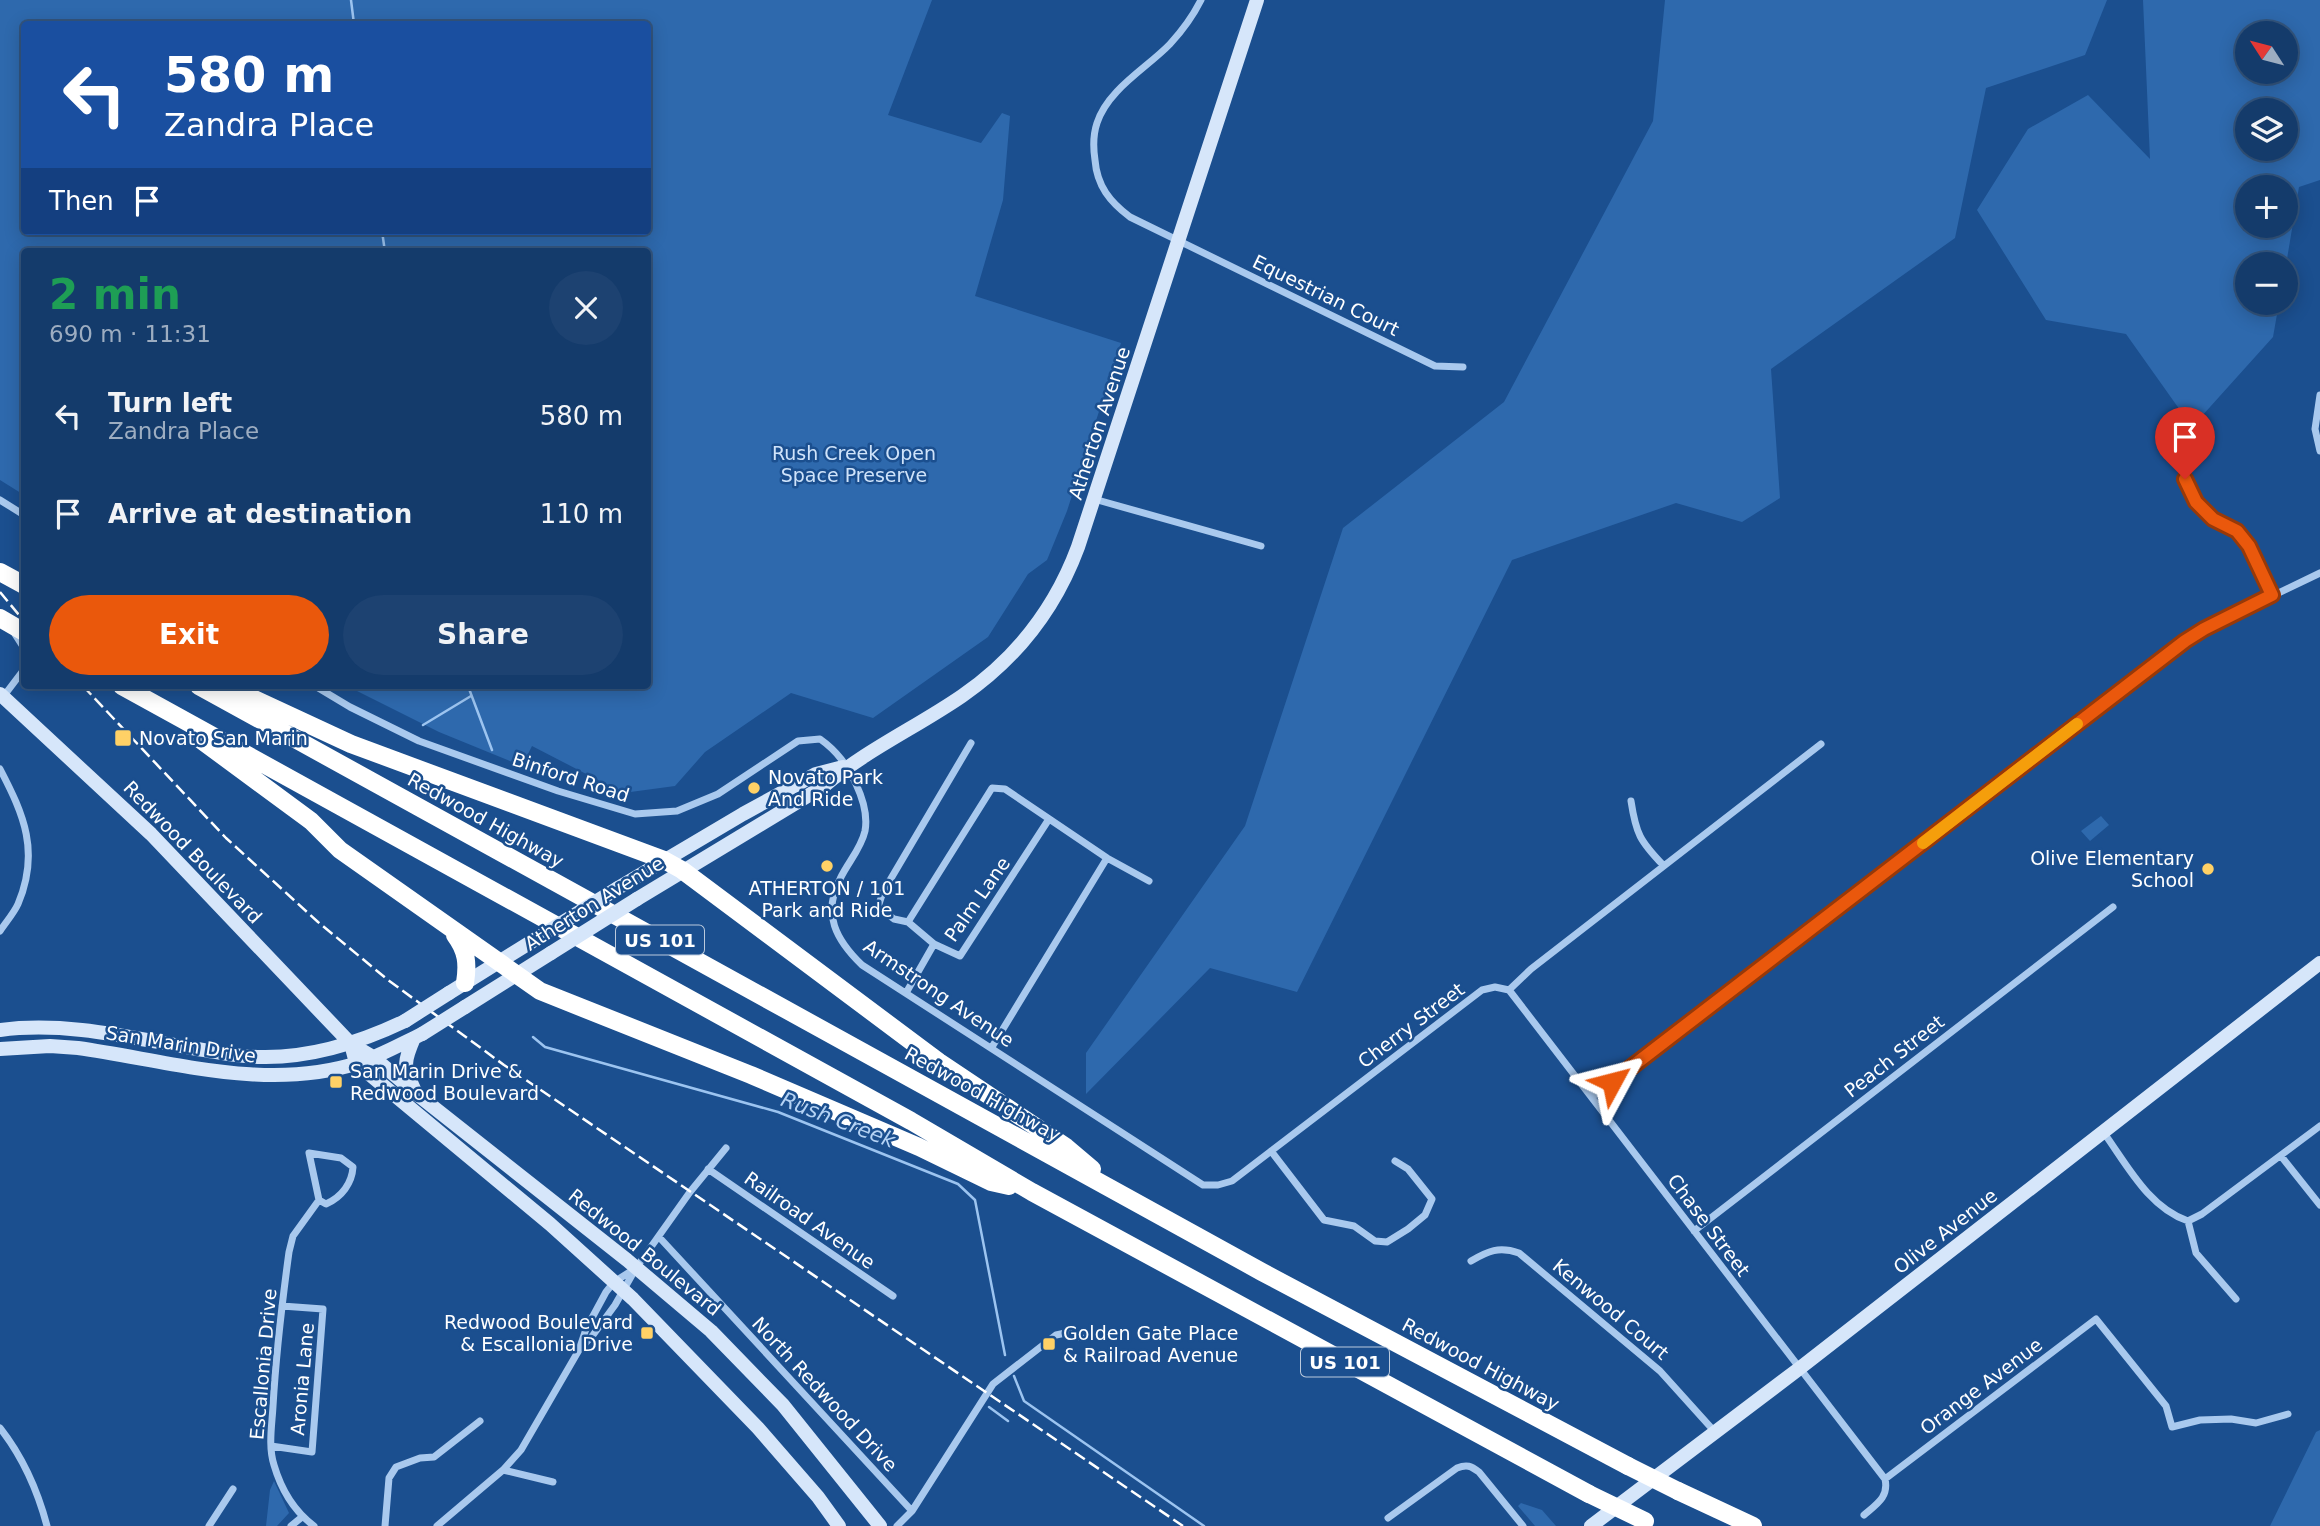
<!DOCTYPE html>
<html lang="en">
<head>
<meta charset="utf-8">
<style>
	body { margin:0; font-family:"DejaVu Sans",sans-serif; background:#1d4271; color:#f1f3f6; height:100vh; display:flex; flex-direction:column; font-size:26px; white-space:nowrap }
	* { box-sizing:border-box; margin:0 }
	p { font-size:23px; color:#9dadc1 }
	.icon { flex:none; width:38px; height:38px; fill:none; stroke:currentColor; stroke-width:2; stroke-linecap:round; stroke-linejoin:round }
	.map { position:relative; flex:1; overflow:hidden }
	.details { position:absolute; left:21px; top:248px; width:630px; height:441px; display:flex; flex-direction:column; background:#143b6b; border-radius:7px; box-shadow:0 4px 18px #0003,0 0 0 2px #33557e }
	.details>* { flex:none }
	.hud { position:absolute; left:21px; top:21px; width:630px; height:214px; border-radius:7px; box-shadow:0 4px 18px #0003,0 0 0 2px #33557e; background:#1a4fa0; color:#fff; overflow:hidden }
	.needle { width:46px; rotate:306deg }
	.fabs { position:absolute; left:2235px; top:21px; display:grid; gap:14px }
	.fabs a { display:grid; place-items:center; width:63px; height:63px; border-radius:50%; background:#143b6b; box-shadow:0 4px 18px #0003,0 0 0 2px #33557e; font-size:35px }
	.pin { position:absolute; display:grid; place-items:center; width:60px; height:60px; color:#fff; margin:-72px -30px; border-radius:50% 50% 50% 0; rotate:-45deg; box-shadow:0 0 7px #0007 }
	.pin .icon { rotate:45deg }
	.me { position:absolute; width:77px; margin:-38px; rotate:52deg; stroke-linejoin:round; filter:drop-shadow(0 0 5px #0008) }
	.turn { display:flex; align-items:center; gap:24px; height:147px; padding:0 28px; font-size:32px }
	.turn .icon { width:91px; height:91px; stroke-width:2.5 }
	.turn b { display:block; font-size:49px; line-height:60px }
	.then { display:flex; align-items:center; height:66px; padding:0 28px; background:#0003; gap:14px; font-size:26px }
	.round { display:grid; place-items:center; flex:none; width:74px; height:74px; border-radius:37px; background:#1d4271 }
	.summary { display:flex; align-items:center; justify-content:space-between; height:119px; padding:0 28px }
	h1 { font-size:42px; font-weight:700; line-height:52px; color:#1e9e55 }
	.cta { display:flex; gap:14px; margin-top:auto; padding:14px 28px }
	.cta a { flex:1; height:80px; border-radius:42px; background:#ea580c; color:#fff; font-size:28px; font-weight:700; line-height:80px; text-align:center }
	.cta a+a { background:#1d4271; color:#f1f3f6 }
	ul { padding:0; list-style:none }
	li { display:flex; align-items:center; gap:21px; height:98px; padding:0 28px }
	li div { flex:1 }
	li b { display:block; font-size:26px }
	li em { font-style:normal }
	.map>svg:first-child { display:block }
	.green { fill:#2e69ad; fill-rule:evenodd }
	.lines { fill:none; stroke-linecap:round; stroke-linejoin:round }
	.stream { stroke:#9cc4f0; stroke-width:2.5 }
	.street { stroke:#a9c9ee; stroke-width:7 }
	.secondary { stroke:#d6e6fa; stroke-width:14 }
	.highway { stroke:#fff; stroke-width:18 }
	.rail { stroke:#fff; stroke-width:2.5; stroke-dasharray:12 5; stroke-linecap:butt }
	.secondary-bridge { stroke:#d6e6fa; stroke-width:14 }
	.highway-bridge { stroke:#fff; stroke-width:18 }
	.route-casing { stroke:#983908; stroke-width:18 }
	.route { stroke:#ea580c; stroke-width:12 }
	.slow { stroke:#f59e0b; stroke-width:12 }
	.poi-dot { fill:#ffd166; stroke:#1b4f8f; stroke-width:2.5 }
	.labels { text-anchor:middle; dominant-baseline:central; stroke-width:5; stroke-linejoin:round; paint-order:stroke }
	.shield { fill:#1b4f8f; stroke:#bbcadd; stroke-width:2 }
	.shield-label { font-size:18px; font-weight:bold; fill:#fff }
	.street-label { font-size:19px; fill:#fff; stroke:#1b4f8f }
	.park-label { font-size:19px; fill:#cfe3fa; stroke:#1b4f8f }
	.poi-label { font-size:19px; fill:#fff; stroke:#1b4f8f; text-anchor:start }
	.water-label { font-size:21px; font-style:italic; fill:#b5d3f5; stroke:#1b4f8f }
</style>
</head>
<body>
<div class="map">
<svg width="2320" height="1526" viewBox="0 0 2320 1526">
	<rect width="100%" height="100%" fill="#1b4f8f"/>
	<path class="green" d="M0,0H932L888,115L981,143L1002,113L1010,116L1003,200L975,296L1121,343L1067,511L1047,560L1028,574L988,637L873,718L791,693L705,752L675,786L623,793L532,746L522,766L439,732L347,686H648V252H24V495L0,480ZM24,24H648V231H24Z
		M1665,0H2107L2085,55L1986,88L1955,238L1771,369L1780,498L1742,522L1676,503L1512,560L1297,992L1210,968L1086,1094V1053L1245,826L1343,528L1504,402L1653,121Z
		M2143,0H2320V180L2299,187L2286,265L2247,264V303H2279L2273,337L2192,427L2126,334L2046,320L1977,210L2028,129L2088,95L2150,159ZM2286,33V72H2247V33ZM2286,110V149H2247V110ZM2286,187V226H2247V187Z
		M2101,816L2109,825L2090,841L2081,831Z
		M2320,1430V1526H2270L2316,1432Z
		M274,1481L289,1513L277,1526H266L270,1490Z
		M1521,1503L1542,1510L1556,1526H1535L1518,1506Z"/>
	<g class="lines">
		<path class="stream" d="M351,0L354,24
			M382,231L385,252
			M468,686L492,750
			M423,725L471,696
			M533,1037L545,1047L778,1112L958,1184L975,1200L1005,1355
			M1014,1376L1024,1401L1204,1526
			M989,1407L1008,1421"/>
		<path class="street" d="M1201,0C1193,16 1182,31 1170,44C1147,68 1108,89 1097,123C1093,135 1093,147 1095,160C1097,186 1110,202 1130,217L1435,366L1463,367
			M2320,395L2315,429L2320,451
			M2180,458C2185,482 2193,505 2213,519C2221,525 2231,526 2238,532C2254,548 2263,575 2272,595
			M1094,499L1261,546
			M0,500L24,515
			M15,634L24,648
			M315,686L350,707L419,741L558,791L635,814L677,811L718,794L798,741L820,739C837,751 847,765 856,784C863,799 868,815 865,831C861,849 848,862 840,879C822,914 836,940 862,965L1203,1185H1218L1232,1181L1482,990L1495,987L1509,990L1531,969L1821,744
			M3,697L22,672L24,664
			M0,769C24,815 40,852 18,904C14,913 6,922 0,931
			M1631,801C1636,834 1640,841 1663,865
			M1049,819L960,956L934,944L908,922L992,788L1005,789L1107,858L1149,881
			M908,922L894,919L878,907L883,892L971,743
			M1509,990L1885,1479C1889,1497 1877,1504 1864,1515
			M906,993L934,944
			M992,1047L1107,858
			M1592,1097L2185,641L2204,629L2320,573
			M2104,1133C2127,1165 2149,1208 2188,1221L2202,1214L2320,1126
			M1271,1151L1324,1220L1354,1226L1375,1241L1387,1242L1408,1229L1425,1215L1432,1199L1408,1169L1395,1161
			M2281,1156L2320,1205
			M708,1169L893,1296
			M2188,1221L2196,1253L2236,1299
			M1694,1231L2113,907
			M659,1237L912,1511
			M1471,1261C1488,1251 1499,1246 1519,1253L1660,1371L1715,1432
			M582,1347L593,1335L615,1305L636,1268L690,1192L726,1148
			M0,1428C22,1456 38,1492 47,1526
			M271,1446L312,1452L323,1309L282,1306
			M503,1470L553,1482
			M1885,1479L2096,1319L2166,1406L2172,1427L2200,1420L2231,1419L2256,1423L2288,1414
			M1388,1518L1457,1468C1467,1464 1471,1466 1479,1472L1523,1526
			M209,1526L233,1489
			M291,1526L302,1517
			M314,1526C294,1511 281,1489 274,1465C268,1446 272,1425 273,1406C276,1355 282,1303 289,1252L293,1236L319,1200L309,1153L341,1158L353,1167C352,1183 342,1197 326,1204L319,1200
			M385,1526L389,1478L396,1467L420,1458L434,1457L480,1421
			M437,1526L503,1470L521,1450L579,1350L586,1329L606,1292L614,1282L636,1268
			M897,1526L912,1511L993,1384L1056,1335L1070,1332L1082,1338"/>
		<path class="secondary" d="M0,694L151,834L351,1044L373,1057L418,1095L627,1260L711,1331L783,1405L880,1526
			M618,888L743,814L816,774L843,767
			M637,899L824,786C866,750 917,727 962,696C1017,658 1055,609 1078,547L1257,0
			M449,993L531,942
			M465,1007L551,953
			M0,1030C65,1021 133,1038 197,1049C218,1052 239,1057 261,1057C312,1058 359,1043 405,1021
			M414,1038C404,1061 403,1066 414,1089
			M351,1044L356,1063L550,1224L633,1299L758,1428L818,1497L839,1526
			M0,1049L50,1046L78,1048C170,1061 267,1092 358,1063C380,1056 401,1044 422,1034
			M1591,1526L1800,1368L2320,963"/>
		<path class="highway" d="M0,572L24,585
			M122,686L911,1121L1032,1192L1589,1494
			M199,686L1262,1272L1628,1466
			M226,686L351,744L664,860L682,870L939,1062L1066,1147L1092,1169
			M201,740L311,821L340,850L540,991L751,1075L919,1147L991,1182L1009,1186
			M455,935C467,951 468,964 465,983
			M1678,1491L1753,1526"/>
		<path class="rail" d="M0,592L24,621
			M83,686L226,838L318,922L388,980L504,1065L1183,1526"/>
		<path class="secondary-bridge" d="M531,942L618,888
			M551,953L637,899
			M405,1021L449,993
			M422,1034L465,1007"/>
		<path class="highway-bridge" d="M0,618L24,632
			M1628,1466L1678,1491
			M1589,1494L1645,1521"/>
	</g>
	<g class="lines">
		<defs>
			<path id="route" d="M1612,1082L2185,641L2204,629L2272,595L2249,546L2237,531L2213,519L2196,502L2185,479"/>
		</defs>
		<use href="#route" class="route-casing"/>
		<use href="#route" class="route"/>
		<path class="slow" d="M1923,843L2077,724"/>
	</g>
	<g class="poi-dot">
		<rect x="114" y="729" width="18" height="18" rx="3.5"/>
		<circle cx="754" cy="788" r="7"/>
		<circle cx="827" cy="866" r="7"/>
		<circle cx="2208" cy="869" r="7"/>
		<rect x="329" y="1075" width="14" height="14" rx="3.5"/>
		<rect x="640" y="1326" width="14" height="14" rx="3.5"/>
		<rect x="1042" y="1337" width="14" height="14" rx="3.5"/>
	</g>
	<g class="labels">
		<g class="shield">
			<rect x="616" y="925.5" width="88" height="29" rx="5"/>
			<rect x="1301" y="1347.5" width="88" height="29" rx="5"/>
		</g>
		<g class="shield-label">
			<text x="660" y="940">US 101</text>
			<text x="1345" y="1362">US 101</text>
		</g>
		<g class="street-label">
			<text transform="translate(1326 295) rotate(26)">Equestrian Court</text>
			<text transform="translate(1099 423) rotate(-72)">Atherton Avenue</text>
			<text transform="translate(571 777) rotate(18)">Binford Road</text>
			<text transform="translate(486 820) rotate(29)">Redwood Highway</text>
			<text transform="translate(193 852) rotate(46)">Redwood Boulevard</text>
			<text transform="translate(977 899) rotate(-55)">Palm Lane</text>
			<text transform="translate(594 903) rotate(-32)">Atherton Avenue</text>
			<text transform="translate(939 993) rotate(34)">Armstrong Avenue</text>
			<text transform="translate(1411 1025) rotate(-37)">Cherry Street</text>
			<text transform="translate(181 1044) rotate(9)">San Marin Drive</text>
			<text transform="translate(1894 1056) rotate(-38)">Peach Street</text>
			<text transform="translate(983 1094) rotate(29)">Redwood Highway</text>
			<text transform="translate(810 1220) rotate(35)">Railroad Avenue</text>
			<text transform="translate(1709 1225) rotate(53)">Chase Street</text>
			<text transform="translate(1945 1231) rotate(-38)">Olive Avenue</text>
			<text transform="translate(645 1252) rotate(39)">Redwood Boulevard</text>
			<text transform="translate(1611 1309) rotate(40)">Kenwood Court</text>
			<text transform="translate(263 1364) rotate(-85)">Escallonia Drive</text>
			<text transform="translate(1481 1364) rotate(28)">Redwood Highway</text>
			<text transform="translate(302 1379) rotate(-85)">Aronia Lane</text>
			<text transform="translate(1981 1386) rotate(-37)">Orange Avenue</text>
			<text transform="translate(825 1394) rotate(47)">North Redwood Drive</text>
		</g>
		<g class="park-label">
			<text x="854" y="453">Rush Creek Open<tspan x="854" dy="22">Space Preserve</tspan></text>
		</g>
		<g class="poi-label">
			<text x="139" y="738">Novato San Marin</text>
			<text x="768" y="777">Novato Park<tspan x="768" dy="22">And Ride</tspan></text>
			<text x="2194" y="858" text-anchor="end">Olive Elementary<tspan x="2194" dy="22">School</tspan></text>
			<text x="827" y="888" text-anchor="middle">ATHERTON / 101<tspan x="827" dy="22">Park and Ride</tspan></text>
			<text x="350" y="1071">San Marin Drive &amp;<tspan x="350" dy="22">Redwood Boulevard</tspan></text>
			<text x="633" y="1322" text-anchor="end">Redwood Boulevard<tspan x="633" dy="22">&amp; Escallonia Drive</tspan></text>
			<text x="1063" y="1333">Golden Gate Place<tspan x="1063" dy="22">&amp; Railroad Avenue</tspan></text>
		</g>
		<g class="water-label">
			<text transform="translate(838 1120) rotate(21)">Rush Creek</text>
		</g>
	</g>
</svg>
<div class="fabs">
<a><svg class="needle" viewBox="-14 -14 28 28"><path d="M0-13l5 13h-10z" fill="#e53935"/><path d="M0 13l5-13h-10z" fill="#9dadc1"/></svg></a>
<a><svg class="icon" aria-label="layers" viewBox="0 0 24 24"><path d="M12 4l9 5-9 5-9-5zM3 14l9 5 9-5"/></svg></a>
<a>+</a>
<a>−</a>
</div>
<div class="pin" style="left:2185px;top:479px;background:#d93025"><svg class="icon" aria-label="arrive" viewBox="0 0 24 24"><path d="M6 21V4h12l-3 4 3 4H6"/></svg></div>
<svg class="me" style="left:1612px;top:1082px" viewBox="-20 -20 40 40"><path d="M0-17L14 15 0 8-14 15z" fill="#ea580c" stroke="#fff" stroke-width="4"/></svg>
<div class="hud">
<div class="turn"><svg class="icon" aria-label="left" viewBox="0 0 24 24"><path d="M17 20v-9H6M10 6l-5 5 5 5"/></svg><div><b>580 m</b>Zandra Place</div></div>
<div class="then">Then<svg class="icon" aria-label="arrive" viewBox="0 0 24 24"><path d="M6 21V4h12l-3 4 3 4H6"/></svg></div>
</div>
<section class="details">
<div class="summary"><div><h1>2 min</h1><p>690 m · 11:31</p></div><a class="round"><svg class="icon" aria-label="close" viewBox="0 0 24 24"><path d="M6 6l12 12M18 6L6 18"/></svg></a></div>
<ul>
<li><svg class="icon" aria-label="left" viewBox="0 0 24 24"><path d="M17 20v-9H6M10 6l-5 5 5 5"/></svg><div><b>Turn left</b><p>Zandra Place</p></div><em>580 m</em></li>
<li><svg class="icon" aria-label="arrive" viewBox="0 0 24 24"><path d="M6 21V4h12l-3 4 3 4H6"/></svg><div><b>Arrive at destination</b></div><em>110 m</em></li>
</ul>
<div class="cta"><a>Exit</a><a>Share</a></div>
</section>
</div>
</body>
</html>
